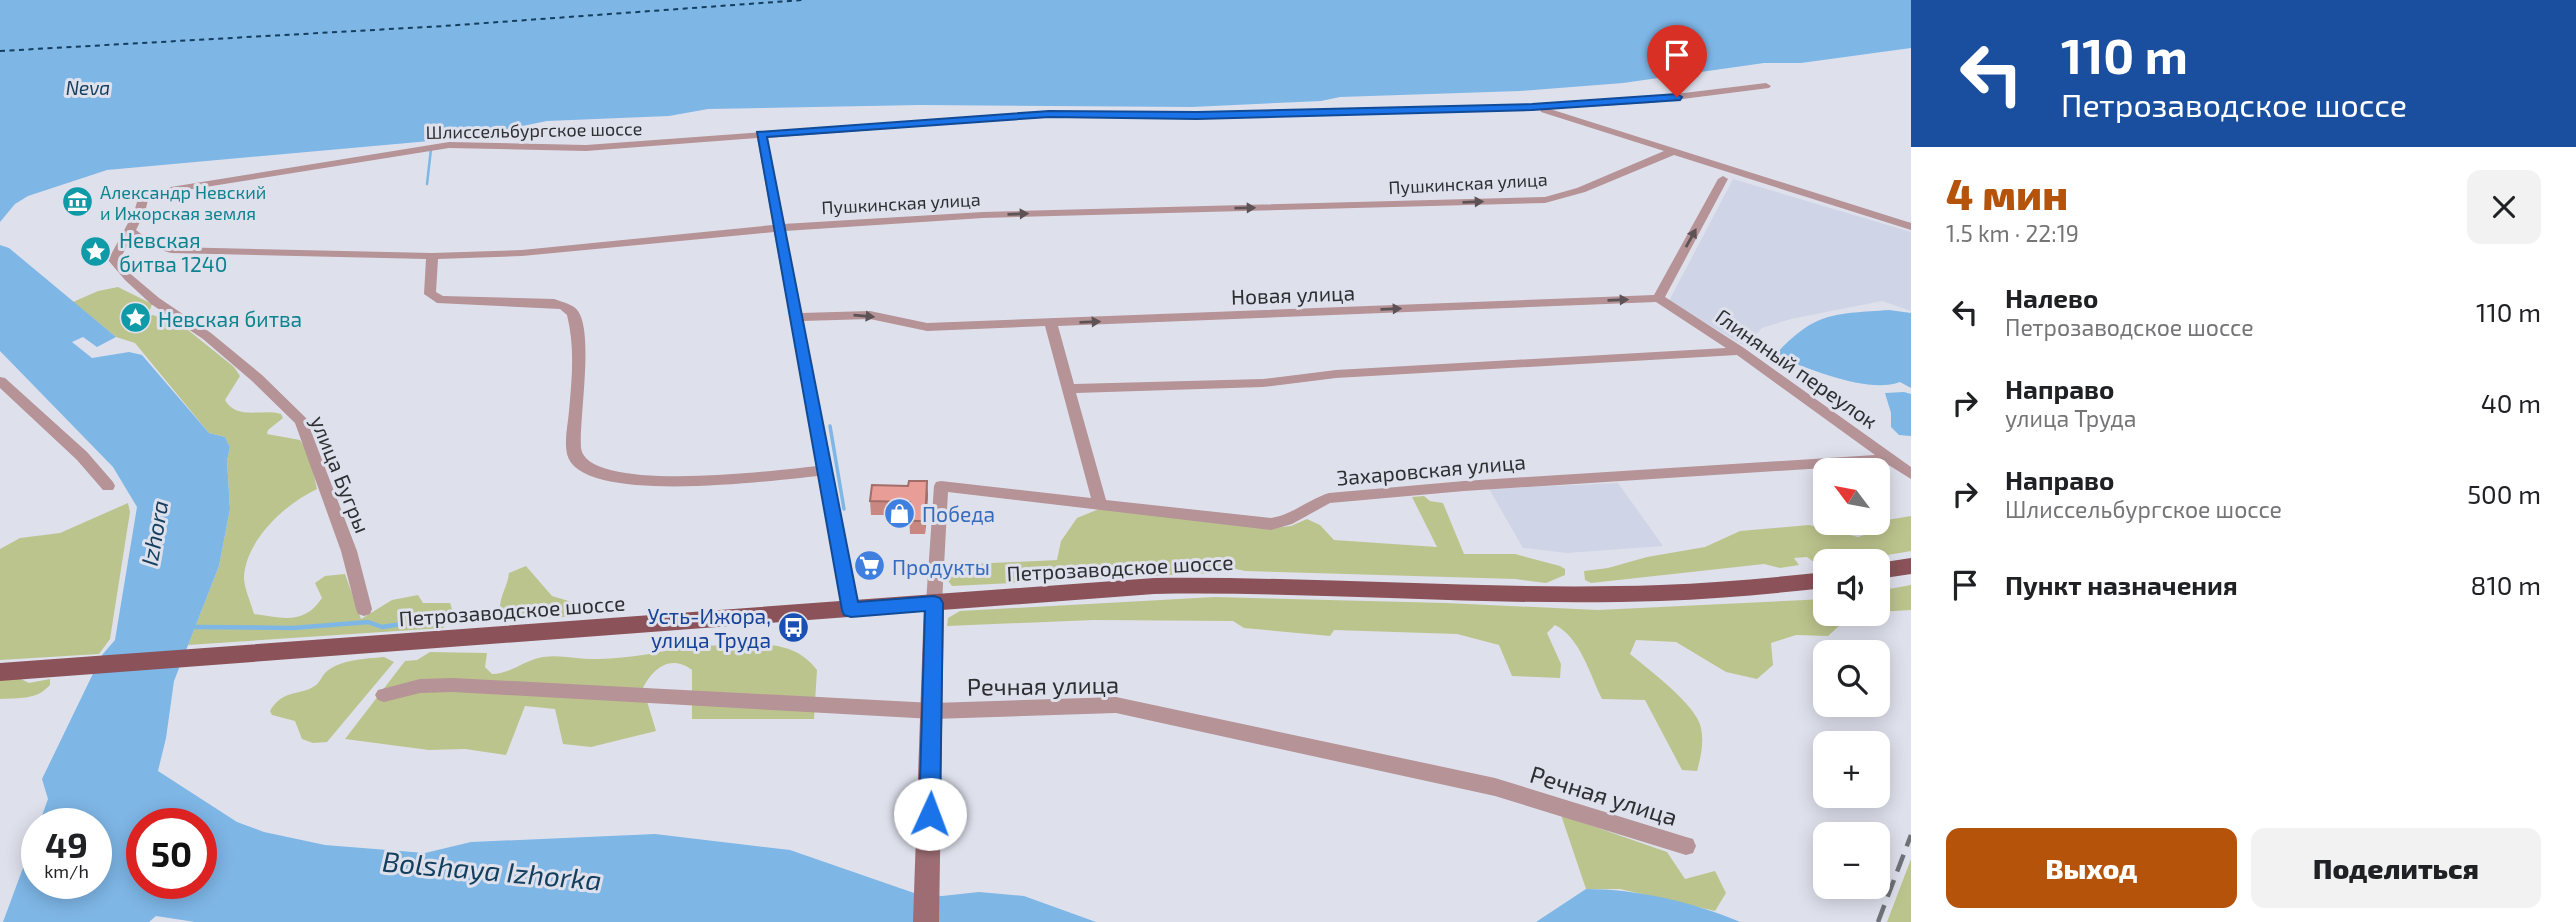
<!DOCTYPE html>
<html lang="ru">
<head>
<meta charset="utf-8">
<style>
	body { margin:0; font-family:"Exo 2",sans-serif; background:#f2f2f2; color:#202124; height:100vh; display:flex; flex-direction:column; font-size:26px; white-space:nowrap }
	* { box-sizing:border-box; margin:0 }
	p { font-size:23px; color:#757577 }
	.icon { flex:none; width:38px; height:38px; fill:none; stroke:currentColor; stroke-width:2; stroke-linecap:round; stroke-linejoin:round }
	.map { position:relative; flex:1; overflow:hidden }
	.side { display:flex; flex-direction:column; background:#fff; width:665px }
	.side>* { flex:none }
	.banner { background:#1a4fa0; color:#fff; overflow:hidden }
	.needle { width:46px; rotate:302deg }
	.buttons { position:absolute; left:1813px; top:458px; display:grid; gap:14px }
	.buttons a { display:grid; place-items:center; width:77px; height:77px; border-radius:14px; background:#fff; box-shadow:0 4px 18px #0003; font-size:35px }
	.speed { position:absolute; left:21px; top:808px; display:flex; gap:14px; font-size:35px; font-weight:700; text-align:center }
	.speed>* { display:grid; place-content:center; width:91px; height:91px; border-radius:50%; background:#fff; box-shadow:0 4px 18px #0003; line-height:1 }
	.speed small { font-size:18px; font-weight:400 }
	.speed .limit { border:10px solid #d22; background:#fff; color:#111 }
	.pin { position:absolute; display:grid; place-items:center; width:60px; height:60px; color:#fff; margin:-72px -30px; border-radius:50% 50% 50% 0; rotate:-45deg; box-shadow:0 0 7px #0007 }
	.pin .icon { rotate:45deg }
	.me { position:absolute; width:77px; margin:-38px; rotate:2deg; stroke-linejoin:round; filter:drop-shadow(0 0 5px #0008) }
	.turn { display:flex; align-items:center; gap:24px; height:147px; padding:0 35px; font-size:32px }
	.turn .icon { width:91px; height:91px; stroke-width:2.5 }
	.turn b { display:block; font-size:49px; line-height:60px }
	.round { display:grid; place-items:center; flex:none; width:74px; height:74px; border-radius:14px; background:#f2f2f2 }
	.head { display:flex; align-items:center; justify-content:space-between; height:119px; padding:0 35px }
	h1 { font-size:42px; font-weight:800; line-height:52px; color:#b45309 }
	.cta { display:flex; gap:14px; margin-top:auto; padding:14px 35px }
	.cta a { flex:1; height:80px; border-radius:14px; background:#b45309; color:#fff; font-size:28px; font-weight:800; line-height:80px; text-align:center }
	.cta a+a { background:#f2f2f2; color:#202124 }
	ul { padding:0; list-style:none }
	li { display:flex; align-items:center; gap:21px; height:91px; padding:0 35px }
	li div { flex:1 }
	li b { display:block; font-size:26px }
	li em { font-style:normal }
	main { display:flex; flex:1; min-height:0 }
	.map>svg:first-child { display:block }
	.built { fill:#cfd5e6 }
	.green { fill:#bcc48d }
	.water { fill:#7eb6e6; fill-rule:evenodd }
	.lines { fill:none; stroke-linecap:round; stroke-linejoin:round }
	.stream-far2 { stroke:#7eb6e6; stroke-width:2.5 }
	.stream-far1 { stroke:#7eb6e6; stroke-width:3.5 }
	.stream { stroke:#7eb6e6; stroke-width:4.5 }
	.ferry { stroke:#143e5e; stroke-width:2; stroke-dasharray:5 4.5; stroke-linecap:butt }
	.minor { fill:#b59397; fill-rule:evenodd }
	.secondary { fill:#9d6d73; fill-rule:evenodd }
	.primary { fill:#8b5259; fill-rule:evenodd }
	.rail { stroke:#707279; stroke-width:4.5; stroke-dasharray:18 9; stroke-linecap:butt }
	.wall { fill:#c88781 }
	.shaded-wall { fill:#a26e69 }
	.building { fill:#e89d96; stroke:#a26e69; stroke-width:2 }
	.oneway { fill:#5d5256 }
	.route { fill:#1a73e8; stroke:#114b97; stroke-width:2 }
	.labels { text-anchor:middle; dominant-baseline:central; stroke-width:6; stroke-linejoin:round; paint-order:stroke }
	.far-street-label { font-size:18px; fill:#2e2f33; stroke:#dee1ec }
	.far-culture-label { font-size:18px; fill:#0d838f; stroke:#dee1ec; text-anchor:start }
	.far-water-label { font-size:19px; font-style:italic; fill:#143e5e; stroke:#dee1ec }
	.culture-label { font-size:21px; fill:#0d838f; stroke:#dee1ec; text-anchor:start }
	.street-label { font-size:21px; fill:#2e2f33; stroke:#dee1ec }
	.shop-label { font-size:21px; fill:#366cbe; stroke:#dee1ec; text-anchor:start }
	.transit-label { font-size:21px; fill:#164399; stroke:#dee1ec; text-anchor:end }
	.water-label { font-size:23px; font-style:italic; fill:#143e5e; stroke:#dee1ec }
	.near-street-label { font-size:24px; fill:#2e2f33; stroke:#dee1ec }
	.near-water-label { font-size:28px; font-style:italic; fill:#143e5e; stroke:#dee1ec }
</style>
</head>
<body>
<main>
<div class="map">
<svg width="1911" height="922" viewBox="0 0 1911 922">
	<rect width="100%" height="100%" fill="#dee1ec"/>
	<path class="built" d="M1733,179L1911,232V311L1882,301L1791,319L1762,328L1745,346L1669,301Z
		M1618,483L1663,546L1567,553L1523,548L1489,489Z"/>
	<path class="green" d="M118,287L152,304L150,310L140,312L129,320L133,322L153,315L183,326L234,367L240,376L225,400C237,421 263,408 281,414L283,418L268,430L267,434L300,440L309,454L317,489C285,504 246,540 244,577C244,588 251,603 254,614C283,618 304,625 322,598L315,583L325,576L345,574L361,619L392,600L418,595L423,603H450L454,615L443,628L188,645L219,566L230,509L227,461L230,447L225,437L209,433L135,343L116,337L73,302L98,291Z
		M1424,496L1430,501L1443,503L1464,554H1515L1560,566L1565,569V575L1546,583L1515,579L1245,571L1221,566L1212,573L952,586L946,578L948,565L1057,560L1061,541L1077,518L1099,509L1274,528L1291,526L1307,519L1320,525L1334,540L1437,547L1412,497Z
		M128,503L130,512L110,639L99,654L0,660V549L20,538L60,533Z
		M1911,516V551L1847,562L1815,563L1807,557L1794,558L1799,565L1780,568L1764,564L1591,583L1585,580L1584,571L1608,568L1647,557L1705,547L1740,531L1809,525L1858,537L1887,528L1881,521Z
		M526,566L552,596L572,602L565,617L510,620L500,606C501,594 508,585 509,573Z
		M1911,585V610L1878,612V591Z
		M1215,597L1446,603L1598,610L1825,599V614H1852L1828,636L1796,635L1771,643L1773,665L1757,679L1726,672L1676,642L1636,640L1630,654C1648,669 1697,705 1701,728C1704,742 1701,757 1697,771L1682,770L1645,700L1602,699C1590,675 1580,637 1555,625L1547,633L1561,664L1560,678L1512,676L1499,645L1457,634L1334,630L1330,636L1244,628L1233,621L1094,620L947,626L948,618L960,611Z
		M690,645C733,649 788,630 817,670L814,719H692V670C671,654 653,668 643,688L656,731L591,747L563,744L555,709L525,706L506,755L465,749L429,750L345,739L405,661L417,660L430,652L487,653L485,667L492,674C511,674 524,660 543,657C561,654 580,660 598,659C630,658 660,653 690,645Z
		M384,657L394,662L327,742L313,743L302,739L295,721L272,715L270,711C283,688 303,696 316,685C320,682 322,676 326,672C341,659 365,659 384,657Z
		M19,678L29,683L50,679V685C37,700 19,698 0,699V680Z
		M1561,815L1667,852L1685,879L1715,871L1726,893L1715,911L1620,889H1586Z
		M1911,859V922H1887Z"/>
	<path class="water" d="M0,0H1911V48L1801,63H1764L1623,83L1520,91L1340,97L1321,101L1192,107L920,105L708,109L669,116L547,121L463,138L107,170L28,196L15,204L0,222Z
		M0,245L9,248L116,337L97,347L83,337L72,342L92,358L129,352L142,355L209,433L225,437L230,447L227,461L230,509L219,566L174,681L166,738L158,771L237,822L264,832L325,845L425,853L471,842L655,834L790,850L917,894L942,896L979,892L1024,896L1096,922H195L156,916L149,922H3L37,830V884H96V824H39L48,799L42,779L102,655L115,640L137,507L113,467L0,351ZM142,824H201V884H142Z
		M1889,310L1911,313V388L1900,382C1869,394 1814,370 1782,359L1779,351C1817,311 1836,314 1889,310Z
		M1904,392L1911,394V436L1899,435L1891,427V413L1885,393Z
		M1586,889C1637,889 1693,902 1740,922H1536Z"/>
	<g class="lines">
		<path class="stream-far2" d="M427,184L431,149"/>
		<path class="stream-far1" d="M830,426L844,509"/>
		<path class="stream" d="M195,627L293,628L368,622L382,627L402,624"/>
		<path class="ferry" d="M0,51L444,26L803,0"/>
		<path class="minor" d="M1766,83L1771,86L1769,88L1651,103L1550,109L1911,223V230L1674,155L1585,192L1545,203L983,218L785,231L801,313L870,311L927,323L1654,295L1718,179L1723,176L1728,179L1665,297L1744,348L1911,467V479L1887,464L1464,491L1330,503L1292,524L1271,530L948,492L942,603L940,608L934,609L928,608L926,603L934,486L936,482L941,481L1091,498L1045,326L927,331L870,319L802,321L859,610L857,615L851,617L845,615L843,610L818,476C776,480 579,507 567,454C564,440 568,424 569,411C572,378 575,347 567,315L560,309L437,303L424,294L426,259L171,253L141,244L131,237L120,260L133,276L159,298L211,333L262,375L306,418L357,551L372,609L370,614L364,616L358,614L356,609L341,551L295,423L252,381L203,339L151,304L125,280L108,260L134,212L140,192L449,142L586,145L1049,111L1197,112L1532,104L1651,97ZM1540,109L1541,112L1664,151L1577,188L1545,197L983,212L783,224L766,138L1049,117L1197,118ZM757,138L773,225L522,250L432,253L172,247L149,240L136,230L145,212L149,196L449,148L586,151ZM774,232L817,466C780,470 587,495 581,448C579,418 594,334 578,311C573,304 562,302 554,299L443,296L436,292L438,259L522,256ZM1656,302L1726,348L1336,370L1263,379L1074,384L1058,326ZM1737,355L1875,455L1464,481L1329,493C1309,499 1292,515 1271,518L1106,500L1076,393L1263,387L1336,378Z
			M0,377L5,378L87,452L113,482L115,486L113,490H103L77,460L0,388Z
			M453,678L933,703L1116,697L1495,778L1686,837L1693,839L1696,846L1693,853L1686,855L1495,796L1116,713L933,719L453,692L420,693L384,702L378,700L375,695L378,690L420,679Z"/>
		<path class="secondary" d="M934,595L941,597L944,603L939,922H913L924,603L927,597Z"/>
		<path class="primary" d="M1911,558V574L1878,579V563Z
			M1825,572V588C1770,594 1716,599 1660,601C1492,607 1323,591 1154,594L0,681V663L1154,578C1323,576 1492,591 1660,585C1715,583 1770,578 1825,572Z"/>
		<path class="rail" d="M1878,922L1911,835"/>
	</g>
	<path class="wall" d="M928,495L925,534H910L909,515H871L870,501Z"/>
	<path class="shaded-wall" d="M927,481L928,495L925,534V521Z"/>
	<path class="building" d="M909,481H927L925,521H909L910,502L870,501L872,485L908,486Z"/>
	<defs><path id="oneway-solid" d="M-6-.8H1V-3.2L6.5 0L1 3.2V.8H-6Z" transform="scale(1.75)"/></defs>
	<g class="oneway">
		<use href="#oneway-solid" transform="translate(1473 202) rotate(-2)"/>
		<use href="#oneway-solid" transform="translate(1245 208) rotate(-1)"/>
		<use href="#oneway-solid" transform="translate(1018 214) rotate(-2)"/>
		<use href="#oneway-solid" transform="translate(1691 238) rotate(-61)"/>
		<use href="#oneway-solid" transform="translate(1618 300) rotate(-2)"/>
		<use href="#oneway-solid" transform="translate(1391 309) rotate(-2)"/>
		<use href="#oneway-solid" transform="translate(864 316) rotate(5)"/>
		<use href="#oneway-solid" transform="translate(1090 322) rotate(-2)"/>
	</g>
	<path class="route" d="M1677,94L1682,97L1680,100L1532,110L1197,119L1049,117L767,137L858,602L934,596L940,598L943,603L940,814L937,821L930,824L922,821L919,814L925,611L851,617L844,615L842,610L757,132L1049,111L1197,112L1532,104Z"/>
	<defs>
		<symbol id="museum-disc" viewBox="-11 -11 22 22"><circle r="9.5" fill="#0f9aa8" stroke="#dee1ec"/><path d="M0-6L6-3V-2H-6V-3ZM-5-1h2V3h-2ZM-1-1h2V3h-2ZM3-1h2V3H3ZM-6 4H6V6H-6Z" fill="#fff"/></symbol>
		<symbol id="sight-disc" viewBox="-11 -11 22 22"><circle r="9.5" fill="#0f9aa8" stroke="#dee1ec"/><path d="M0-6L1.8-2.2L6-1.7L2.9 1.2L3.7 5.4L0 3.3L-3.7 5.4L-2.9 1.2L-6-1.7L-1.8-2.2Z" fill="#fff"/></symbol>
		<symbol id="shop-disc" viewBox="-11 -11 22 22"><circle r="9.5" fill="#3f7fe0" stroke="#dee1ec"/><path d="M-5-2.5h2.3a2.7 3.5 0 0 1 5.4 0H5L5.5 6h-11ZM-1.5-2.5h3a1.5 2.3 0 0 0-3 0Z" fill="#fff"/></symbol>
		<symbol id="supermarket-disc" viewBox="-11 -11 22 22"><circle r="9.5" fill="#3f7fe0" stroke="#dee1ec"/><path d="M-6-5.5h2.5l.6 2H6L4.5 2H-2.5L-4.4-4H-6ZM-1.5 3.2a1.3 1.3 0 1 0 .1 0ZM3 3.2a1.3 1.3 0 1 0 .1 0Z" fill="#fff"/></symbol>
		<symbol id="bus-disc" viewBox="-11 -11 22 22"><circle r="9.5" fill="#1a4fb4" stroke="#dee1ec"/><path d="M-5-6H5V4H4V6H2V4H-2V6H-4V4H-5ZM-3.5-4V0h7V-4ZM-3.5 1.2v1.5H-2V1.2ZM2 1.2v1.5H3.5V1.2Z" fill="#fff"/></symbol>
	</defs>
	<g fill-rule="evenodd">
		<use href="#museum-disc" x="60" y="184" width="35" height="35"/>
		<use href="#sight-disc" x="78" y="234" width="35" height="35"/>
		<use href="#sight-disc" x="118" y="300" width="35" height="35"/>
		<use href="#shop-disc" x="882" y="496" width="35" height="35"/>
		<use href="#supermarket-disc" x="852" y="548" width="35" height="35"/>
		<use href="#bus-disc" x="776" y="610" width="35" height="35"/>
	</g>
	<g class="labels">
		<g class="far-street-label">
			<text transform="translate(534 130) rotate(-1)">Шлиссельбургское шоссе</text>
			<text transform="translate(1468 183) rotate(-3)">Пушкинская улица</text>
			<text transform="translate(901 203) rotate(-3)">Пушкинская улица</text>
		</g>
		<g class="far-culture-label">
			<text x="100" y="192">Александр Невский<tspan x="100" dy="21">и Ижорская земля</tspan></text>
		</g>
		<g class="far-water-label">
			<text x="88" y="87">Neva</text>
		</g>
		<g class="culture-label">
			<text x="119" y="239">Невская<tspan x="119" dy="24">битва 1240</tspan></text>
			<text x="158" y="318">Невская битва</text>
		</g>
		<g class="street-label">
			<text transform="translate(1293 294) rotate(-2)">Новая улица</text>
			<text transform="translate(1797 368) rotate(35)">Глиняный переулок</text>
			<text transform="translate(1431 469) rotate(-5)">Захаровская улица</text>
			<text transform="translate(341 474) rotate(68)">улица Бугры</text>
			<text transform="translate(1120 567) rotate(-3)">Петрозаводское шоссе</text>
			<text transform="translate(512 610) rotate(-4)">Петрозаводское шоссе</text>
		</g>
		<g class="shop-label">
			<text x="922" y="513">Победа</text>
			<text x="892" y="566">Продукты</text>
		</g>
		<g class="transit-label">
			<text x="771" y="615">Усть-Ижора,<tspan x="771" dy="24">улица Труда</tspan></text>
		</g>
		<g class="water-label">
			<text transform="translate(154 533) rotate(-80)">Izhora</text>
		</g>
		<g class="near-street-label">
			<text transform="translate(1043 685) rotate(-1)">Речная улица</text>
			<text transform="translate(1604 795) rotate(17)">Речная улица</text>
		</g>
		<g class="near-water-label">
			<text transform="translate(492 870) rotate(5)">Bolshaya Izhorka</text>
		</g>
	</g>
</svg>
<div class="buttons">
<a><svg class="needle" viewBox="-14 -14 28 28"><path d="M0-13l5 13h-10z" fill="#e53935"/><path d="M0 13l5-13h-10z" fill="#757577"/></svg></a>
<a><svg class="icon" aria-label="sound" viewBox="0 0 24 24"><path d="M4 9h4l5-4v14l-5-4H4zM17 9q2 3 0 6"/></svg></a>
<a><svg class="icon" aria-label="search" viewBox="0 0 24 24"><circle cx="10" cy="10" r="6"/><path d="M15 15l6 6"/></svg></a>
<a>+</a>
<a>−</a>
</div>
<div class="speed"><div>49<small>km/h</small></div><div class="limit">50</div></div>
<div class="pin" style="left:1677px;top:97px;background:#d93025"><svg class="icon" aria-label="arrive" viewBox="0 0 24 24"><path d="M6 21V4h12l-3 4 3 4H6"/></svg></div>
<svg class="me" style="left:930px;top:814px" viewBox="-20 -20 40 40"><circle r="19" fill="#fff"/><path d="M0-13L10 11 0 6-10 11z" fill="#1a73e8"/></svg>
</div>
<section class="side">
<div class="banner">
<div class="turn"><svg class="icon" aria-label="left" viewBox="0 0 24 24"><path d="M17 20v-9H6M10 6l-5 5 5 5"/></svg><div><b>110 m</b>Петрозаводское шоссе</div></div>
</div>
<div class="head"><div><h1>4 мин</h1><p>1.5 km · 22:19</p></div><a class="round"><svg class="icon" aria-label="close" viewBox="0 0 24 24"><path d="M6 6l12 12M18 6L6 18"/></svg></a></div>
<ul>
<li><svg class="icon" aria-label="left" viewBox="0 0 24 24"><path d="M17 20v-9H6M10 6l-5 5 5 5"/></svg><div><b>Налево</b><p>Петрозаводское шоссе</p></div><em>110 m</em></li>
<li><svg class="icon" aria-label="right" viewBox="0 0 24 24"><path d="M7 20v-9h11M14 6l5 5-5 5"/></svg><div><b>Направо</b><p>улица Труда</p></div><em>40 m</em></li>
<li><svg class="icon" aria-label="right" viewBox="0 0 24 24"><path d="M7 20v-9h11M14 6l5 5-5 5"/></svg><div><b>Направо</b><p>Шлиссельбургское шоссе</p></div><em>500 m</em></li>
<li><svg class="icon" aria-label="arrive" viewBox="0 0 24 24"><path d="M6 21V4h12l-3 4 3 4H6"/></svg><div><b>Пункт назначения</b></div><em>810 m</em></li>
</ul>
<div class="cta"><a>Выход</a><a>Поделиться</a></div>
</section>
</main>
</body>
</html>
